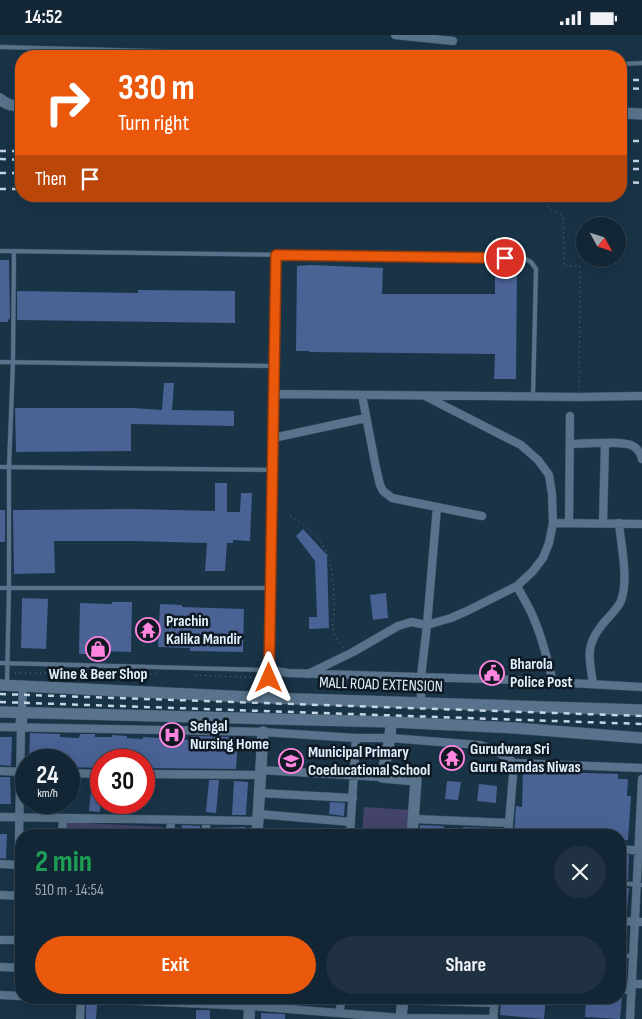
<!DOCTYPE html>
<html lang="en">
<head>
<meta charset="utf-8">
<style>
	body { margin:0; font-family:"Sofia Sans Condensed",sans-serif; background:#203241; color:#f1f3f6; height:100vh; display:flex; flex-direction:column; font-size:19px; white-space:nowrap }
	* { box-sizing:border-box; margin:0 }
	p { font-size:16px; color:#9da5ad }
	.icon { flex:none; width:28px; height:28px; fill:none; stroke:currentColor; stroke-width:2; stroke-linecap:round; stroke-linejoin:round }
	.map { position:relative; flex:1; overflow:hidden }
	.sheet { position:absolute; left:15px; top:794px; width:611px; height:175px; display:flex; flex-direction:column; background:#132635; border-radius:20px; box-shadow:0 5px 20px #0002,0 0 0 1px #324350 }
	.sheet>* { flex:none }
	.banner { position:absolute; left:15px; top:15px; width:612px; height:152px; border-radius:20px; box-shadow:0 5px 20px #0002,0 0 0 1px #324350; background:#ea580c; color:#fff; overflow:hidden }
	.needle { width:32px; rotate:130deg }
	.controls { position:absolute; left:576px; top:182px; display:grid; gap:10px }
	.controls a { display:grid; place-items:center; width:50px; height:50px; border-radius:50%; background:#132635; box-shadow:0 5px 20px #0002,0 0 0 1px #324350; font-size:25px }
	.speed { position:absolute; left:15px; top:714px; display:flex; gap:10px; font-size:25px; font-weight:700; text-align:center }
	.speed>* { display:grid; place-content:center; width:65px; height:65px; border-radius:50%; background:#132635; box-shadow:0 5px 20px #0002,0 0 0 1px #324350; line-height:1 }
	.speed small { font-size:12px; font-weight:400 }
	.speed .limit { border:8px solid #d22; background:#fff; color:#111 }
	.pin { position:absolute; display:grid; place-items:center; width:42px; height:42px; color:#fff; margin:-21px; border:2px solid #fff; border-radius:50%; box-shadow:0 1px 5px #0007 }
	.me { position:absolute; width:55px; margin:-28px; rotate:0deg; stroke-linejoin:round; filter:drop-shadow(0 0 4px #0008) }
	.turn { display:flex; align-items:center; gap:18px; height:105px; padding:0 20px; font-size:22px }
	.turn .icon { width:65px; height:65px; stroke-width:2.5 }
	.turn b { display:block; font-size:35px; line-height:42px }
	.then { display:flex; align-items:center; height:48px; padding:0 20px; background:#0003; gap:10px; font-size:19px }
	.round { display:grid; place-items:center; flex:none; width:52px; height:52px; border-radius:26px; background:#203241 }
	.overview { display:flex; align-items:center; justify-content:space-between; height:85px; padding:0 20px }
	h1 { font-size:30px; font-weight:700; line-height:38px; color:#1e9e55 }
	.primary-button { display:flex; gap:10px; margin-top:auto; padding:10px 20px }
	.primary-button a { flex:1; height:58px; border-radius:30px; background:#ea580c; color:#fff; font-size:20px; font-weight:700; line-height:58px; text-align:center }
	.primary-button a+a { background:#203241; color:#f1f3f6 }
	.status { display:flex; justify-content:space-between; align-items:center; height:35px; padding:0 25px; background:#132635; direction:ltr }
	.status svg { height:14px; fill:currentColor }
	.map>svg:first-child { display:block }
	.green { fill:#43436b }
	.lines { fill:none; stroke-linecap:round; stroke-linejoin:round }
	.stream { stroke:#5a8f9a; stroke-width:2.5 }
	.building { fill:#4a6294 }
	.lane-casing { stroke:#3c5163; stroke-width:5 }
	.street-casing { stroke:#3c5163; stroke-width:9 }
	.secondary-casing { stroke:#3c5163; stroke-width:12 }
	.path { stroke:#667b8d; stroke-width:1; stroke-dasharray:1 4; stroke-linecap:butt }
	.lane { stroke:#58738b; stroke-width:4 }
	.street { stroke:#58738b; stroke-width:8 }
	.secondary { stroke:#58738b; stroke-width:11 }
	.rail { stroke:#c5d6e4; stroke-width:2.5; stroke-dasharray:6 6; stroke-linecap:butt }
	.route-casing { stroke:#983908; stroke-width:12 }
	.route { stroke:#ea580c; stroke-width:9 }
	.labels { text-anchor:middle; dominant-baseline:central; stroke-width:5; stroke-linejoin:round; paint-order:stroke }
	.poi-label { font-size:16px; font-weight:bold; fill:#e0effc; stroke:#0e1923; text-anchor:start }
	.street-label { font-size:16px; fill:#e0effc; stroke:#0e1923 }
</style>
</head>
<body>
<div class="status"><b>14:52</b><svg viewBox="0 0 49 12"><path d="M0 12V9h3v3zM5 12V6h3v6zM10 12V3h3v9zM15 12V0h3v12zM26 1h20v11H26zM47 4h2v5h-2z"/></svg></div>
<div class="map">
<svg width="642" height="984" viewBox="0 0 642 984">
	<rect width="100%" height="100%" fill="#193347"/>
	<path class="green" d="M364,772L410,775L408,800H362Z
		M66,787L162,792L161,800H65Z"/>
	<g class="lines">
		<path class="stream" d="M304,962L338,965"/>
	</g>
	<path class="building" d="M0,225H9L10,285L8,284V287H0Z
		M311,230L383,233L382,259H495V231H517L516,344H494L495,319L309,317V316H296L297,231Z
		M138,255L235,256V288L17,285V256L138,258Z
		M164,348H174L172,375L234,376V391L131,389V416L16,417L15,373H132L162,375Z
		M215,448H227V477H240L241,458H252L250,506L233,505V508H227L225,536H205L207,508L135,506H54L55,538L14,539L13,475L133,474L215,476Z
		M0,475H5V507H0Z
		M303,494L327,520L329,593L309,594V582H317L315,526L296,501Z
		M386,558L388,583L373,585L370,560Z
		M22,563L48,564L46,614L21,613Z
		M112,567H132L131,617L102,616V619H79L80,568L112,569Z
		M160,569L182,570V572L244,574L243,617L190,616V613L158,612Z
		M30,698L60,699V702L79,703L80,699H95V702H112V700L127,701V703L143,704V702L159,703V701H176V705H191V701L238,702L236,734L144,733V725H101V733L69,732V725H29Z
		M0,702H12L11,731L0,730Z
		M523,736L618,739V744H628L627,761H631L628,805H620V800H514L516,771L522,772Z
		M0,742H10L11,769H0Z
		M92,744L101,745L100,777L89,776Z
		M209,745H219L216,778L206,777Z
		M234,746L248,747L246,780H232Z
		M447,746L461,747L458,765L445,764Z
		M479,749L497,751L496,768L477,766Z
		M330,767L345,768L344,781L329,779Z
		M182,790L200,791V800H181Z
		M420,790L444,791L443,800H420Z
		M245,792V800H212V793Z
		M463,792L492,793V800H462Z
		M0,799H7L6,824L0,823Z
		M620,820H629L628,845L620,844Z
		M620,852L629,853L627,873H620Z
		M501,962H546L544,984L500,980Z
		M586,962H622L620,984L585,982Z
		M86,969L97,970L96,984H86Z
		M196,975H210V984H196Z
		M261,978L285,979V984H261Z"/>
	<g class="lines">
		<defs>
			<path id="lane" d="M0,12L341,21
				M621,29L642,28
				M0,216L524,223L531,227L536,234L533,362
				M0,327L274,331
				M274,359L276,220
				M0,432L272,435
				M0,553H270
				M0,628L268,635
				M7,648L9,553V432L13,327L14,216
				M620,848L642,850
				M620,921H632"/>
			<path id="street" d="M395,0L453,6
				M362,360L376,433L380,450L383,456L392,463L482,481
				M273,403L366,383
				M570,409C583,409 623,405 633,411C638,414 641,419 642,424
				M553,488L642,489
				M569,488L570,381
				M603,488L605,408
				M517,551C521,559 526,567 530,575C541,598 547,623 553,647
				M268,635L288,638L516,645L642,652
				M308,639L353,617L398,591L411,587L427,590L451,583L467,576L517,551L533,536L543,523L549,508L553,488L552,459L549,440L538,425L521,410L425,361
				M593,649C590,625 584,612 602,590C608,582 616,576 621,566C629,544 621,511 619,488
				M269,663L274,359L579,362L642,361
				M421,668V642L427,590L437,472
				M22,677L23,651
				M0,692L263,697L356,703H390L479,710C492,713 503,719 514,728L642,733
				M260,735L382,742
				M0,736L24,737
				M69,738L101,739
				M144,739L260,740
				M259,758L353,763
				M258,779L351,787
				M0,782L258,786
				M414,784L509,788
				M257,798L285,800
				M62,800L63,783
				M170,800L171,785
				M206,800V785
				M350,800L356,703
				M508,800L514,728
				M620,814L642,816
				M0,829L19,830
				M0,860L21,861
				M18,861L21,692
				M620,886L642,887
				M0,905H21
				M0,932L21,933
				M631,949H642
				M620,954L631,955
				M0,960L21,961
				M49,962L250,971L401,983L494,984
				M403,965L494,968
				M340,977L341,962
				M80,984L81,962
				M493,984L495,962
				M630,984L642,744"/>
			<path id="secondary" d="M0,64C7,70 13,71 21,71
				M621,78L642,79
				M0,650L269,663L642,675
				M0,677L391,687L515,693L642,703
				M391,687L390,703L382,742L416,745L412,800
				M21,692L22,677
				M257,800L263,697
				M249,984L250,962
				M401,984L403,962"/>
		</defs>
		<use href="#lane" class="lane-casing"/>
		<use href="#street" class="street-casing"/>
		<use href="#secondary" class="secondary-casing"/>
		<path class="path" d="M621,120H622
			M548,161V172L563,181L564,231H580L579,353
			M290,481C330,504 334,529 334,573C334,579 332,586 333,592C333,600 339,607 343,613
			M15,638L158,639
			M195,640L261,643"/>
		<use href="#lane" class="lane"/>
		<use href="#street" class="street"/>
		<use href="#secondary" class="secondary"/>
		<path class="rail" d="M621,45H642
			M621,53L642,54
			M621,106H642
			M0,116H21
			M0,124L21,125
			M621,126H642
			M621,134H642
			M0,138H21
			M621,147L642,148
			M0,154H21
			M0,659L642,681
			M0,667L642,689"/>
	</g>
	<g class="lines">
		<defs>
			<path id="route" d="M269,643L276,220L505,223"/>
		</defs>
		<use href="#route" class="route-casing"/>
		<use href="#route" class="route"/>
	</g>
	<defs>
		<symbol id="temple-ring" viewBox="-11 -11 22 22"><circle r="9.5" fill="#0e1923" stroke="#ff85df" stroke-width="1.5"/><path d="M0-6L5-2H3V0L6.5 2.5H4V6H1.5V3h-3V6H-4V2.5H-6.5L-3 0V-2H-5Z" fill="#ff85df"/></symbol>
		<symbol id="shop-ring" viewBox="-11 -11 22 22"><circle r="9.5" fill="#0e1923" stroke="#ff85df" stroke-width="1.5"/><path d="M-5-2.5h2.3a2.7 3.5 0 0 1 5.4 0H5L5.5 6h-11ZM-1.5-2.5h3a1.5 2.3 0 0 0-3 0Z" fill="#ff85df"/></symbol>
		<symbol id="civic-ring" viewBox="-11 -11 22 22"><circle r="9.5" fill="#0e1923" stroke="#ff85df" stroke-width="1.5"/><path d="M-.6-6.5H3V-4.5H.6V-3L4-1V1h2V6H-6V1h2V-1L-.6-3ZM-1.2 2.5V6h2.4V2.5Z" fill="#ff85df"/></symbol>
		<symbol id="hospital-ring" viewBox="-11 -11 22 22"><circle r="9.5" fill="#0e1923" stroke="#ff85df" stroke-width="1.5"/><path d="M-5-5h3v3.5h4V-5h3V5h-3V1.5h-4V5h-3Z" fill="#ff85df"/></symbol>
		<symbol id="school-ring" viewBox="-11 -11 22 22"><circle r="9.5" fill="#0e1923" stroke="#ff85df" stroke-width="1.5"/><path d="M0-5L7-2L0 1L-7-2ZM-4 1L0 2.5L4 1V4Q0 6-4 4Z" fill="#ff85df"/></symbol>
	</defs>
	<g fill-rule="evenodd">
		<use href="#temple-ring" x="134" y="581" width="28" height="28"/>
		<use href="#shop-ring" x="84" y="600" width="28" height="28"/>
		<use href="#civic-ring" x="478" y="624" width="28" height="28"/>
		<use href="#hospital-ring" x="158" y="686" width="28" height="28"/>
		<use href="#temple-ring" x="438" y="709" width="28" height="28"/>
		<use href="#school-ring" x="277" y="712" width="28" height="28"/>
	</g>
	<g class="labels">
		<g class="poi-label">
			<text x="166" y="586">Prachin<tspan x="166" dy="18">Kalika Mandir</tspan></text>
			<text x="510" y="629">Bharola<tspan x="510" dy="18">Police Post</tspan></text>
			<text x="98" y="639" text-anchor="middle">Wine &amp; Beer Shop</text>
			<text x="190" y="691">Sehgal<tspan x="190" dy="18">Nursing Home</tspan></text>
			<text x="470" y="714">Gurudwara Sri<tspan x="470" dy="18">Guru Ramdas Niwas</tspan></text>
			<text x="308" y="717">Municipal Primary<tspan x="308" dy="18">Coeducational School</tspan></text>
		</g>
		<g class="street-label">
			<text transform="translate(381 650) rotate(2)">MALL ROAD EXTENSION</text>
		</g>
	</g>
</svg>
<div class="controls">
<a><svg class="needle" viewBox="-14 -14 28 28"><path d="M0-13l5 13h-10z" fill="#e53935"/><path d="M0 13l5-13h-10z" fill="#9da5ad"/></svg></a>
</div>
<div class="speed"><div>24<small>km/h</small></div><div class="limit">30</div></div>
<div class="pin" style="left:505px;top:223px;background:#d93025"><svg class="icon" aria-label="arrive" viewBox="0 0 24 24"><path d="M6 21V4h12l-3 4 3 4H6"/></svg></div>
<svg class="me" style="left:269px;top:643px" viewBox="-20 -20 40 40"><path d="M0-17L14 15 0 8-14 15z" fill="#ea580c" stroke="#fff" stroke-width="4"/></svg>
<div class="banner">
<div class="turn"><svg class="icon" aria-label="right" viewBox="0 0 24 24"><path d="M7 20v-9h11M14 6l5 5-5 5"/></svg><div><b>330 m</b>Turn right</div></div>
<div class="then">Then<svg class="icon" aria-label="arrive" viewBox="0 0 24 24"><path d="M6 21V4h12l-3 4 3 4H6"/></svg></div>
</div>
<section class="sheet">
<div class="overview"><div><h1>2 min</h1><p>510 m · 14:54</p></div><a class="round"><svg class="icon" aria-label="close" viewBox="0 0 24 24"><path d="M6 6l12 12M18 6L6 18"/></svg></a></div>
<div class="primary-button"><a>Exit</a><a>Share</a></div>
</section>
</div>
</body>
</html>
